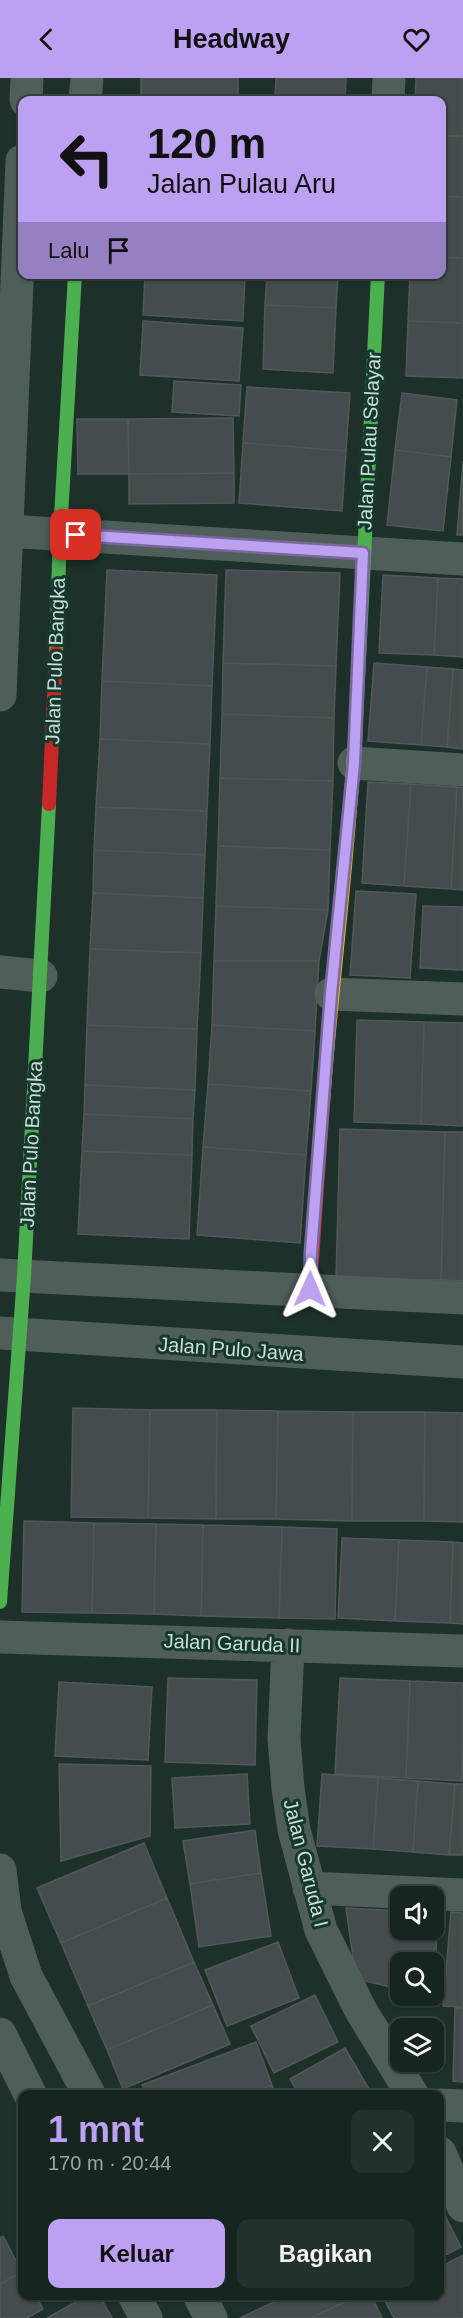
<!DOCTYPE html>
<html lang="id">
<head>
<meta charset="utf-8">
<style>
	body { margin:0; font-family:Arial,sans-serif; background:#23312d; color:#f1f3f6; height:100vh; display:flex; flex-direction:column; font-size:22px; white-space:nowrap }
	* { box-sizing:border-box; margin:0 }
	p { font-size:20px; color:#9ea5a5 }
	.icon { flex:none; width:33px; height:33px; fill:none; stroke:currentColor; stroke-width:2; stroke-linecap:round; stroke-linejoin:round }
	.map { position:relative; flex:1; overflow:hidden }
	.details { position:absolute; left:18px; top:2012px; width:426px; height:210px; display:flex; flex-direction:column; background:#162520; border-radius:12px; box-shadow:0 2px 4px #0004,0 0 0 2px #35423e }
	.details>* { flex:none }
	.hud { position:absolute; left:18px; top:18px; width:428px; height:183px; border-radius:12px; box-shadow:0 2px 4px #0004,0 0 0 2px #35423e; background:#bca0f2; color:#111; overflow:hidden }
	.fabs { position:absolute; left:390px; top:1808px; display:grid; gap:12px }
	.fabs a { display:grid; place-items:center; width:54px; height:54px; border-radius:12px; background:#162520; box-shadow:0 2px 4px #0004,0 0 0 2px #35423e; font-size:30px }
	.pin { position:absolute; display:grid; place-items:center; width:51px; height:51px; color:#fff; margin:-26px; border-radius:12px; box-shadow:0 3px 9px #0006 }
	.me { position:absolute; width:66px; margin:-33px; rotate:1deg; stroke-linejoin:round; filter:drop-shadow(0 0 4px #0008) }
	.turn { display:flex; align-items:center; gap:21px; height:126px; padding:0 30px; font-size:27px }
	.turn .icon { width:78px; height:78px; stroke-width:2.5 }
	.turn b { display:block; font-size:42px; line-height:51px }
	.then { display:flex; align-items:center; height:57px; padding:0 30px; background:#0003; gap:12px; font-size:22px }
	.round { display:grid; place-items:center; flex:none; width:63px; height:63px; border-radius:12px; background:#23312d }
	.head { display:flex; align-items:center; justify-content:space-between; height:102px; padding:0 30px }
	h1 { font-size:36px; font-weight:600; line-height:45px; color:#bca0f2 }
	.button { display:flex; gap:12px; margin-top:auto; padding:12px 30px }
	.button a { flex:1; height:69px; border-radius:12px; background:#bca0f2; color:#111; font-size:24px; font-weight:600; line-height:69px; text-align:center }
	.button a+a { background:#23312d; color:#f1f3f6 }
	header { display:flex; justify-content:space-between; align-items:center; height:78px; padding:0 30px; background:#bca0f2; color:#111; font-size:27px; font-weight:600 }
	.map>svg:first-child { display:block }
	.building { fill:#454c4f; stroke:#51585a; stroke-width:1.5 }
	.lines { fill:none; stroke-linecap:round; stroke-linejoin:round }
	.street { stroke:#505e5a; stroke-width:33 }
	.fast { stroke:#4caf50; stroke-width:14 }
	.slow { stroke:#ffc107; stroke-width:14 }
	.jam { stroke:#c62828; stroke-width:14 }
	.route-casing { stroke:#7a689d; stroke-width:15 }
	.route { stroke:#bca0f2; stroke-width:10 }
	.labels { text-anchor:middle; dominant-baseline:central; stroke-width:6; stroke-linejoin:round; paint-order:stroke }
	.street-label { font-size:20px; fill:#caddd5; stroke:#15392e }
</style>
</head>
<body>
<header><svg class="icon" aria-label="back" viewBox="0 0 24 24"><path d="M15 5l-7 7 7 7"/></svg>Headway<svg class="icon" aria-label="heart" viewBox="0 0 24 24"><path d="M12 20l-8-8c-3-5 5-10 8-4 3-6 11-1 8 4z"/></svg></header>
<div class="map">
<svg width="463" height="2240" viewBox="0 0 463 2240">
	<rect width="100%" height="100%" fill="#1d312a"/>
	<path class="building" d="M141,0H238V22H141Z
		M276,0H346L345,22H275Z
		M416,0H463V58H441V22H415Z
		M441,58H463V119L441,118Z
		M441,118L463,119V180L441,179Z
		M441,179L463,180V245L408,243L410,196H441Z
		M145,196H245L243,243L143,237Z
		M267,196H338L336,230L265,227Z
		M265,227L336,230L333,295L263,291Z
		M143,243L243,250L239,303L140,297Z
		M408,243L463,245V300L406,298Z
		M174,303L241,307L239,338L172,334Z
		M247,309L350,315L346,373L243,365Z
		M402,315L457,322L451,379L395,372Z
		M233,340L234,395L129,396L128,341Z
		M77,341H128L129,396H78Z
		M243,365L346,373L342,433L239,425Z
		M395,372L451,379L443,453L387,447Z
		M463,383V457H457Z
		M234,395V425L129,426V396Z
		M107,492L217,497L212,608L102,603Z
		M226,492L340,495L336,588L223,585Z
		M383,497L438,500L434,577L379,575Z
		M438,500L463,501V579L434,577Z
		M223,585L336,588L334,640L222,636Z
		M374,585L427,589L421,667L368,663Z
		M427,589L453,591L447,669L421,667Z
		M453,591L463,592V671L447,669Z
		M102,603L212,608L210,666L100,661Z
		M222,636L334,640L333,703L220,700Z
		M100,661L210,666L207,733L96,729Z
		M220,700L333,703L330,772L218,768Z
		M368,704L411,706L404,808L362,805Z
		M411,706L457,709L451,811L404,808Z
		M457,709L463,710V812L451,811Z
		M96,729L207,733L205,777L94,772Z
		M218,768L330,772L328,832L216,828Z
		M94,772L205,777L203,820L93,815Z
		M356,813L416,816L410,900L350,897Z
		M93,815L203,820L201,875L90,871Z
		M216,828L328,832L319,883H214Z
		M423,828L463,829V892L420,890Z
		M90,871L201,875L197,951L87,947Z
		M214,883H319L315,953L212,947Z
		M357,942L424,944L421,1046L354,1044Z
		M424,944L463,945V1048L421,1046Z
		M87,947L197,951L195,1012L85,1007Z
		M212,947L315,953L311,1013L208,1006Z
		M208,1006L311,1013L306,1077L203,1069Z
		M85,1007L195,1012L193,1041L84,1036Z
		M84,1036L193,1041L192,1077L82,1073Z
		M340,1051L445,1054L441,1202L336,1200Z
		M445,1054H463V1203L441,1202Z
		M203,1069L306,1077L300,1165L197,1157Z
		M82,1073L192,1077L189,1161L78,1156Z
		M73,1330L150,1332L148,1440L71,1439Z
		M150,1332H217L216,1441L148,1440Z
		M217,1332L278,1333L276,1441H216Z
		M278,1333L353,1334L352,1443L276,1441Z
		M353,1334H425L424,1443H352Z
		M425,1334L463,1335V1444L424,1443Z
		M24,1443L94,1445L92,1535L22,1534Z
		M94,1445L156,1446L154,1536L92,1535Z
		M156,1446L203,1447L201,1538L154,1536Z
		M203,1447L282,1449L279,1540L201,1538Z
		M282,1449L337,1451L335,1541L279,1540Z
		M342,1460L399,1462L395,1543L338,1540Z
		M399,1462L453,1464L450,1545L395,1543Z
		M453,1464L463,1465V1546L450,1545Z
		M168,1600L257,1602L255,1687L165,1684Z
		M340,1600L410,1603L406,1700L335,1696Z
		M410,1603L463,1605L462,1703L406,1700Z
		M59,1604L152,1609L148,1682L55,1678Z
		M59,1686L151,1688L150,1758L61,1783Z
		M247,1696L250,1746L175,1750L172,1700Z
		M322,1696L378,1700L373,1771L317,1768Z
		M378,1700L418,1703L413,1774L373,1771Z
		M418,1703L455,1706L449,1777L413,1774Z
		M455,1706H463V1777H449Z
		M255,1752L261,1795L190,1806L183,1763Z
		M144,1765L167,1820L61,1865L37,1810Z
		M261,1795L271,1858L199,1869L190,1806Z
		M167,1820L194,1884L88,1928L61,1865Z
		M346,1830L400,1833V1851H434V1835H438L434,1912V1884H400V1911L356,1901Z
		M451,1834L463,1835V1929L443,1928Z
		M278,1864L299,1920L227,1948L205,1892Z
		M194,1884L213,1927L107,1972L88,1928Z
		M315,1917L338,1964L274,1995L251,1948Z
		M213,1927L230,1966L123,2011L107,1972Z
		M455,1930H463V2004L453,2003Z
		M256,1964L272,2007L247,2016H146L142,2007Z
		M345,1970L369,2011L361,2016H299L290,2001Z
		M272,2007L276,2016H247Z
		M440,2128L461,2169L440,2180Z
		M3,2158L22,2194L0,2206V2160Z
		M463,2177V2240H394L382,2218L440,2217V2189Z
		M22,2194V2217H35L43,2231L27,2240H0V2206Z
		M88,2217H99L112,2240H47Z
		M288,2217H359L311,2240H240Z
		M359,2217H371L382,2240H311Z"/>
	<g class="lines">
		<path class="street" d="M26,22L27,0
			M85,22L87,0
			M388,22L389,0
			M7,453L463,481
			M0,617L22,83
			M354,685L463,692
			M0,894L41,898
			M331,916L463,921
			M0,1197L463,1220
			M0,1255L463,1284
			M0,1559L463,1573
			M288,1567L284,1661L288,1710L294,1752L321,1852L360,1931L412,2016
			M0,1792L5,1833L26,1898L89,2016
			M309,1810L463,1817
			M0,1956L30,2016
			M440,2027L463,2028
			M440,2075L463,2128
			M134,2217L146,2240
			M199,2217L211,2240"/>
		<path class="fast" d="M56,575L60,456L75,196
			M356,642L378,196
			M0,1524L24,1198L49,726"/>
		<path class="slow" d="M323,1025C332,898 350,770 356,642"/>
		<path class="jam" d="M49,726L56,575
			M310,1211L323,1025"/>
	</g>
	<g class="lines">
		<defs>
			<path id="route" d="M76,457L363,475L354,685L331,916L311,1174L310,1211"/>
		</defs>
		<use href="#route" class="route-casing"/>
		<use href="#route" class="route"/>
	</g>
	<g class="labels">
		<g class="street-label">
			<text transform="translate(369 363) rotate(-87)">Jalan Pulau Selayar</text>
			<text transform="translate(55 583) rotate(-88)">Jalan Pulo Bangka</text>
			<text transform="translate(31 1066) rotate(-87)">Jalan Pulo Bangka</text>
			<text transform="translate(231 1271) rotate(4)">Jalan Pulo Jawa</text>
			<text transform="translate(232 1565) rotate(2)">Jalan Garuda II</text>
			<text transform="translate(306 1785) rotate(76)">Jalan Garuda I</text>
		</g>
	</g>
</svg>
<div class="fabs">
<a><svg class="icon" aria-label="sound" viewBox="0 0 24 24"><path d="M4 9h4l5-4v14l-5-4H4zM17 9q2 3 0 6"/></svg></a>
<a><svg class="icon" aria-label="search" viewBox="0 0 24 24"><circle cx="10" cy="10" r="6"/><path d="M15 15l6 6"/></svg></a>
<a><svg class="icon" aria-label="layers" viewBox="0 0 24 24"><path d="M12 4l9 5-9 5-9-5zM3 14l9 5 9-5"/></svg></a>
</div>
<div class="pin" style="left:76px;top:457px;background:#d93025"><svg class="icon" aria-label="arrive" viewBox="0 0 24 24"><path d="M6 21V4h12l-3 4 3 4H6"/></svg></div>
<svg class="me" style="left:310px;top:1211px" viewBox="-20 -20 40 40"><path d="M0-17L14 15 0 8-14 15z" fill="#bca0f2" stroke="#fff" stroke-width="4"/></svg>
<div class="hud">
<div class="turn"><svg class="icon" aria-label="left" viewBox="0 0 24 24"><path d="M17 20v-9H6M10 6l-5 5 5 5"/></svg><div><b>120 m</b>Jalan Pulau Aru</div></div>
<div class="then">Lalu<svg class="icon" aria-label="arrive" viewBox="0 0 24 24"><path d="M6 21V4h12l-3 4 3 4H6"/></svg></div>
</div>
<section class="details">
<div class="head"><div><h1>1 mnt</h1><p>170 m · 20:44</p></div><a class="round"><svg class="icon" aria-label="close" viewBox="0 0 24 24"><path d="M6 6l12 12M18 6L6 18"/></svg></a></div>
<div class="button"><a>Keluar</a><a>Bagikan</a></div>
</section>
</div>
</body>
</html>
